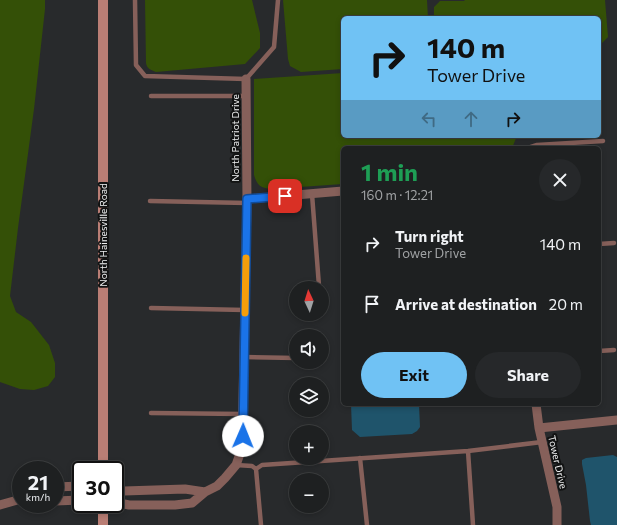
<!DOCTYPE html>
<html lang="en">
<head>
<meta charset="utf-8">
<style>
	body { margin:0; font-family:Commissioner,sans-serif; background:#26282a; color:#f1f3f6; height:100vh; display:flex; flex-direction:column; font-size:15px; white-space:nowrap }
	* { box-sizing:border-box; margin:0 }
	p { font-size:13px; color:#a1a3a5 }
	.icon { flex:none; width:22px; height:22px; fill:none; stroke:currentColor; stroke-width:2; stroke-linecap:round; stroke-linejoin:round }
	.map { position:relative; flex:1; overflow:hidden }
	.panel { position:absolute; left:341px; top:146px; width:260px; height:260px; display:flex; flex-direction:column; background:#1e2021; border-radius:6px; box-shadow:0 2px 6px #0003,0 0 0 1px #3c3e3f }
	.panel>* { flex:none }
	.banner { position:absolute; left:341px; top:16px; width:260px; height:122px; border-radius:6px; box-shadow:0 2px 6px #0003,0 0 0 1px #3c3e3f; background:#70c2f4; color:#111; overflow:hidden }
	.needle { width:26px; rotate:356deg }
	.buttons { position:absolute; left:289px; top:281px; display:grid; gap:8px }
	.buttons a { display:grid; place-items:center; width:40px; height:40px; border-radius:50%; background:#1e2021; box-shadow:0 2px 6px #0003,0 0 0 1px #3c3e3f; font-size:20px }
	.speed { position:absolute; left:12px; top:461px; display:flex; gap:8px; font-size:20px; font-weight:700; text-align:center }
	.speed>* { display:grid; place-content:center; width:52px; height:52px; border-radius:50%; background:#1e2021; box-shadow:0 2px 6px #0003,0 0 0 1px #3c3e3f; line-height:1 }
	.speed small { font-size:10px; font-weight:400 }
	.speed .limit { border:2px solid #111; border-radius:6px; background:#fff; color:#111 }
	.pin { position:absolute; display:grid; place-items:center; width:34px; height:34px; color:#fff; margin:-17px; border-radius:8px; box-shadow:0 2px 6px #0006 }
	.me { position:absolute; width:44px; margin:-22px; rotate:1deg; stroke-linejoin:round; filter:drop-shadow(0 0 3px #0008) }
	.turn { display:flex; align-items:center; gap:14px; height:84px; padding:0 20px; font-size:18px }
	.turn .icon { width:52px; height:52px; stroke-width:2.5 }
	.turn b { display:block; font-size:28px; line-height:34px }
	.lanes { display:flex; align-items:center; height:38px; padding:0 20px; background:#0003; justify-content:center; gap:20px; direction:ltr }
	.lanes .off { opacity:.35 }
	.round { display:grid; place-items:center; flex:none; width:42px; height:42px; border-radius:21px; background:#26282a }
	.overview { display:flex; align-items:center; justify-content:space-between; height:68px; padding:0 20px }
	h1 { font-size:24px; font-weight:700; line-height:30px; color:#1e9e55 }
	.button { display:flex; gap:8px; margin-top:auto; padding:8px 20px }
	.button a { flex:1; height:46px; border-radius:24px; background:#70c2f4; color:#111; font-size:16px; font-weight:700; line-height:46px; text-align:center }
	.button a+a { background:#26282a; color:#f1f3f6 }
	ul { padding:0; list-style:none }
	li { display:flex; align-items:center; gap:12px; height:60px; padding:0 20px }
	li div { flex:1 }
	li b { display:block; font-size:15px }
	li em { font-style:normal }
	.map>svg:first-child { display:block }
	.green { fill:#345007 }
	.water { fill:#1f546b }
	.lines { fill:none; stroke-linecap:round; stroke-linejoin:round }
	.lane { stroke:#86605a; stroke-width:4.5 }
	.street { stroke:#86605a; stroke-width:9 }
	.secondary { stroke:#ba7e75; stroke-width:10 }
	.route-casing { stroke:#114b97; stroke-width:10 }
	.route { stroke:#1a73e8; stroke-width:7 }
	.slow { stroke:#f59e0b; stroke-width:7 }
	.labels { text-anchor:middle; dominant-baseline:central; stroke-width:4; stroke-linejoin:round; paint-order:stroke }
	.street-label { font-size:10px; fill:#eff0f1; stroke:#121313 }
</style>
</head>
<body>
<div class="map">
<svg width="617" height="525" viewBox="0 0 617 525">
	<rect width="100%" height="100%" fill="#282a2c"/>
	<path class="green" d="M0,0H45V9L34,109L18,228L10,296L16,312L31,322L49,345L55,363V377L48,386L34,390L20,389L0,382Z
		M145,0H252L260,33V48L245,64L156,72C151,70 147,69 146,63Z
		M283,0H427L428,18H343V69L301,72L290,66L288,59Z
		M464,0H605L608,37L601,44H599V18H434V7L440,1H465Z
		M343,73V136H517L512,148H343V184L271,189C260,188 257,185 254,175V79Z"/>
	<path class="water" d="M351,404H419L420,427L417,431L412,434L360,437L352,430Z
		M613,455L617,457V525H591L590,521L586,485L582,464V460L586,458Z"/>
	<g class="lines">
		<path class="lane" d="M135,0L136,65L145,76L246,79L274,47L278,0
			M151,96H246
			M528,148L537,145L603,141
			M312,194L319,286
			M150,201L247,203
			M599,244L614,243
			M151,308L245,310
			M599,351L614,350
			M244,357L296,358
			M151,413L243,414
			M468,451L473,525
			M360,458L367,525
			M236,465L252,466L256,469L262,465L468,451L542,442
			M256,469L261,525"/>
		<path class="street" d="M247,199L343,191
			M536,404L539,428L557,507V525
			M539,428L617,420
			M55,487L81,486
			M115,488L124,491L185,489L205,492
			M55,501L81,500
			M115,502L129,505H175L192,503L205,492L217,486L225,478L236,465L242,448L247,203L246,79
			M0,505L21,499"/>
		<path class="secondary" d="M103,0V470
			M103,525V504"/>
	</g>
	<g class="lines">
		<defs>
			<path id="route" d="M243,436L247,199L285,196"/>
		</defs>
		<use href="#route" class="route-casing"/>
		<use href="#route" class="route"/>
		<path class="slow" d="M245,313L246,258"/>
	</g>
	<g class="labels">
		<g class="street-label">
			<text transform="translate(235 138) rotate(-90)">North Patriot Drive</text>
			<text transform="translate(103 235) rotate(-90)">North Hainesville Road</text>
			<text transform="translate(558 462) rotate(77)">Tower Drive</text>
		</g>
	</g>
</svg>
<div class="buttons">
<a><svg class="needle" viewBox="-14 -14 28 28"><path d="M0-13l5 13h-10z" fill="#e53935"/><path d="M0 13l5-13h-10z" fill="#a1a3a5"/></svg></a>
<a><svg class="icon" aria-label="sound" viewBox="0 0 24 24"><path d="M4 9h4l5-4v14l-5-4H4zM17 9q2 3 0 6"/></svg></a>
<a><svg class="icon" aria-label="layers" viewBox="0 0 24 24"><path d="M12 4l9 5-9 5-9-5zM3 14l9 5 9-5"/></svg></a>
<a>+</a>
<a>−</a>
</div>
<div class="speed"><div>21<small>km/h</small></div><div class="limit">30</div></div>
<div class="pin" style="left:285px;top:196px;background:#d93025"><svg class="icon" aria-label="arrive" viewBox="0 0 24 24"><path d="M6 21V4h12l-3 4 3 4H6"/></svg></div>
<svg class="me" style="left:243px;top:436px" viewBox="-20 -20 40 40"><circle r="19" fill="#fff"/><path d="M0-13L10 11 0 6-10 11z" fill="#1a73e8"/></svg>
<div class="banner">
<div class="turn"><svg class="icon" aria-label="right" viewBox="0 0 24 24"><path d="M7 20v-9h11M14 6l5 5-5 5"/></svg><div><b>140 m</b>Tower Drive</div></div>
<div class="lanes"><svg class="icon off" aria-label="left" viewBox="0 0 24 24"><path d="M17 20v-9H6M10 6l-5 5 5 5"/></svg><svg class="icon off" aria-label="ahead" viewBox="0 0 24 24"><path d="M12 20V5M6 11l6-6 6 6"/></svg><svg class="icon" aria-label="right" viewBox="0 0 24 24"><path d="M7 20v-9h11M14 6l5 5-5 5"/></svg></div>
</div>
<section class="panel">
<div class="overview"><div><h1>1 min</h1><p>160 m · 12:21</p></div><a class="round"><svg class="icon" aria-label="close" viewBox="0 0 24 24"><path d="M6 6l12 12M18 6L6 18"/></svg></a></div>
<ul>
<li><svg class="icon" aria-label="right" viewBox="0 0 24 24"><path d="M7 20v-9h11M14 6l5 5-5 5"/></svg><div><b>Turn right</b><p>Tower Drive</p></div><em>140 m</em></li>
<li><svg class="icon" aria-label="arrive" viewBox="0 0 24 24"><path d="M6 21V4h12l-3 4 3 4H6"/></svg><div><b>Arrive at destination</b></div><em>20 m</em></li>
</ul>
<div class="button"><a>Exit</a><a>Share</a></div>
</section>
</div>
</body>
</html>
